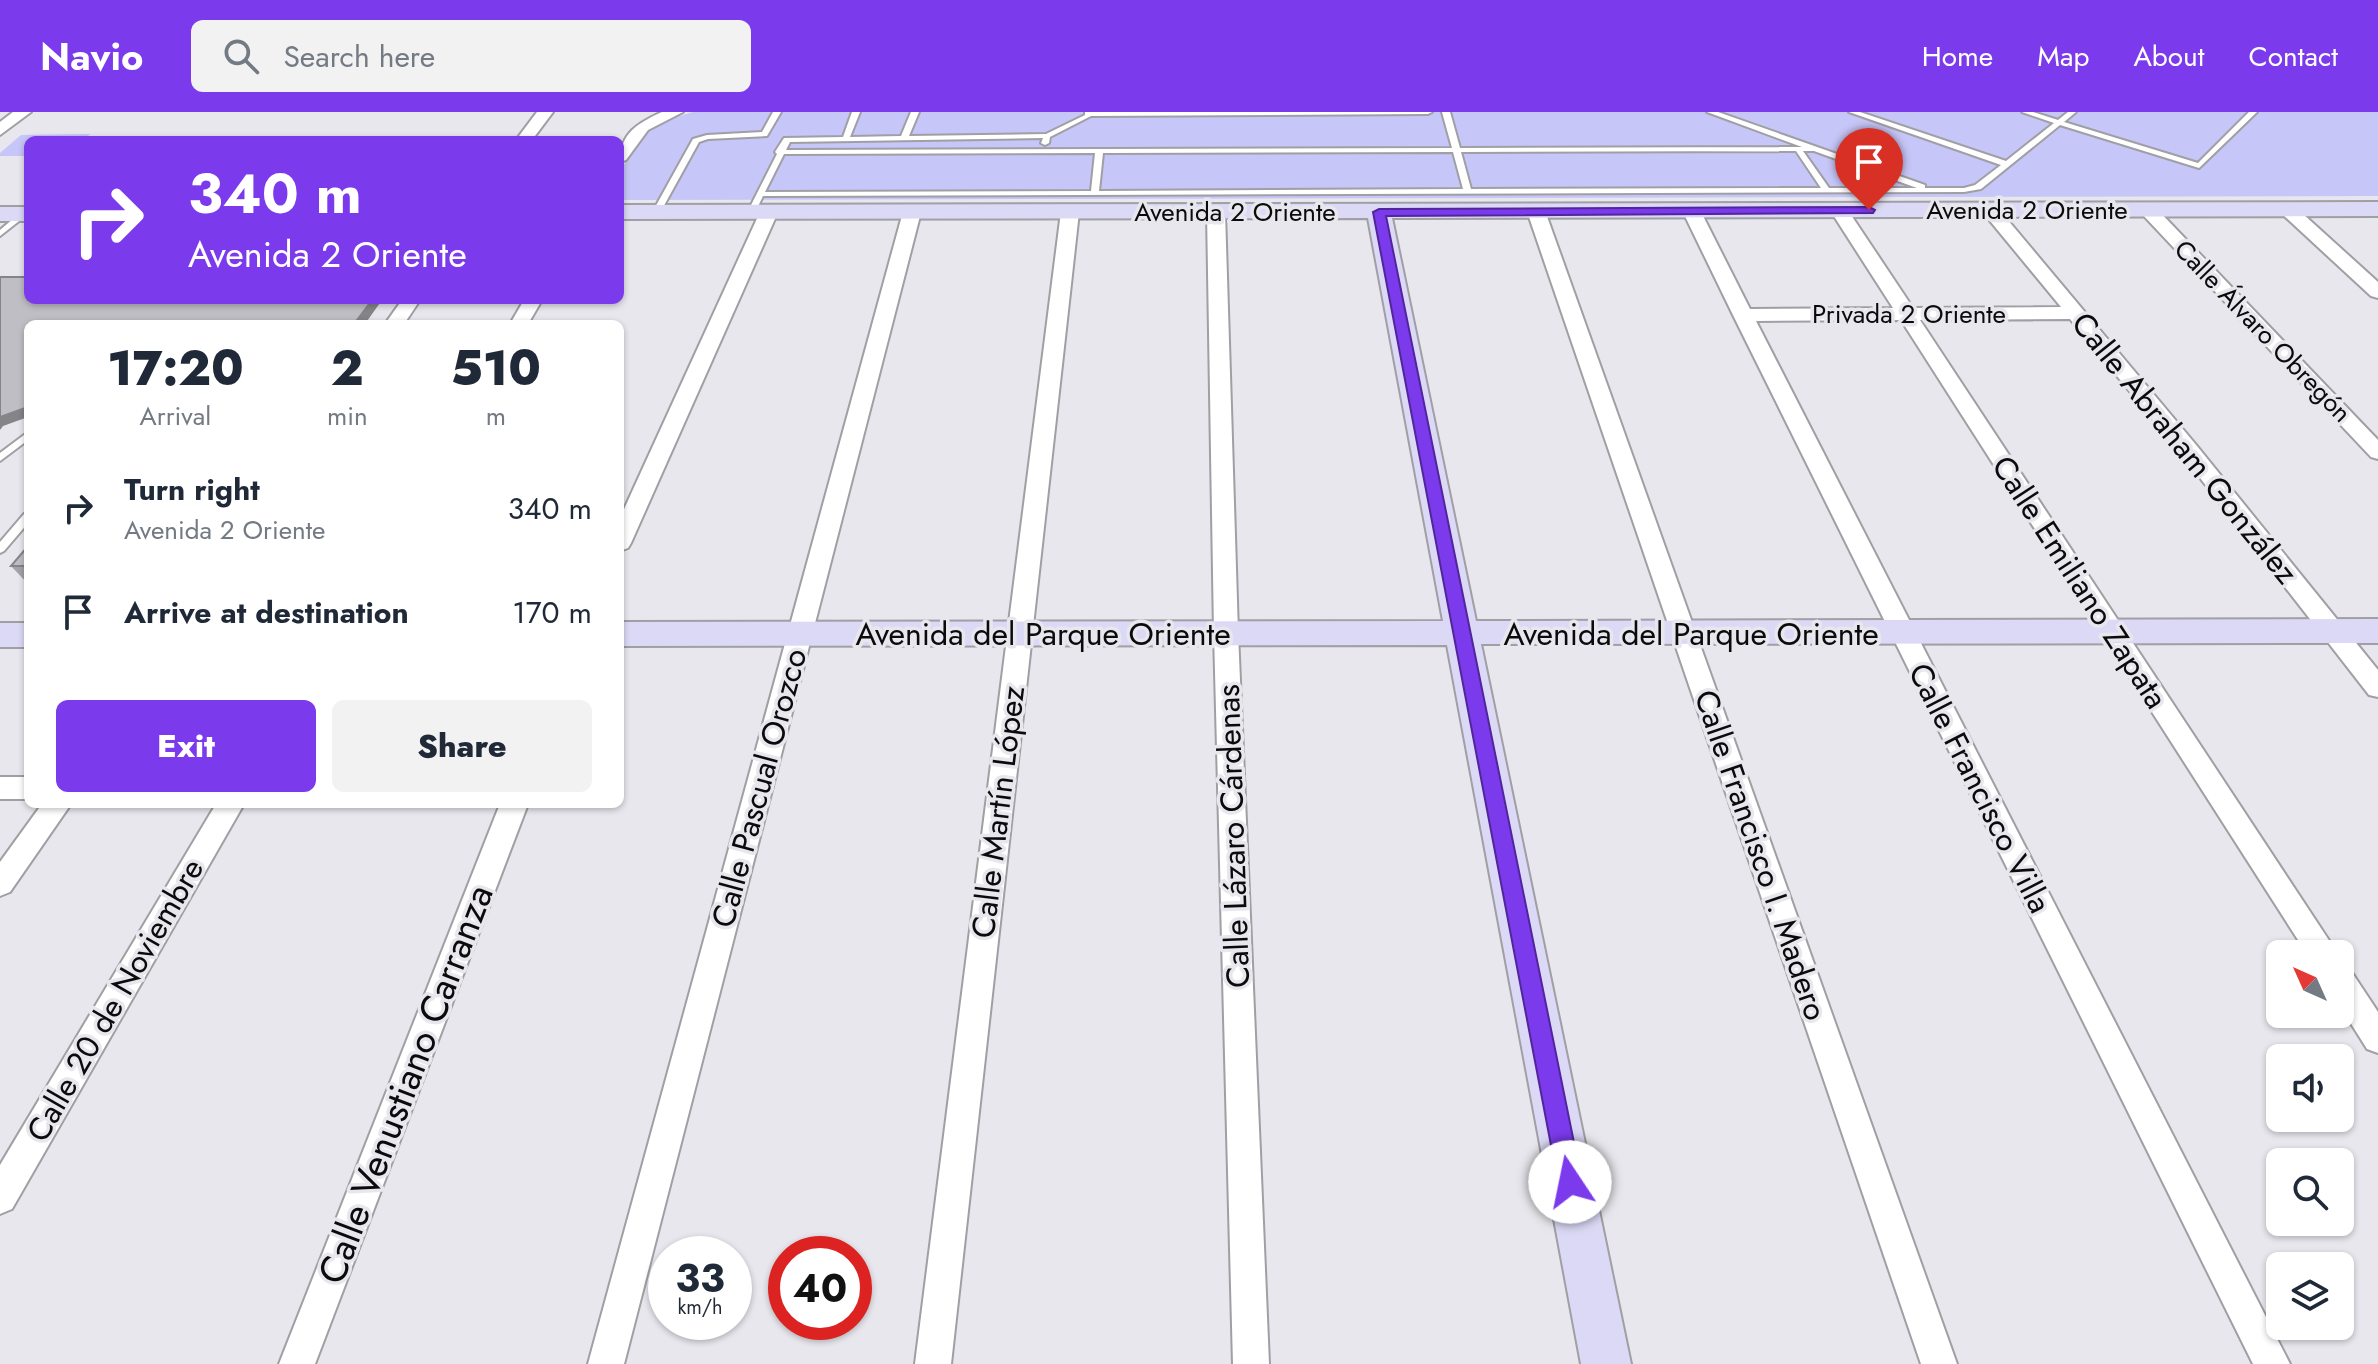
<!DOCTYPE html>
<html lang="en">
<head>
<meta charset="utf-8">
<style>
	body { margin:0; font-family:Jost,sans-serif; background:#f2f2f3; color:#1f2937; height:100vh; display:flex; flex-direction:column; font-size:30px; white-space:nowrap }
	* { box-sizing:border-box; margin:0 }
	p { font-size:26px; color:#747a83 }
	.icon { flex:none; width:44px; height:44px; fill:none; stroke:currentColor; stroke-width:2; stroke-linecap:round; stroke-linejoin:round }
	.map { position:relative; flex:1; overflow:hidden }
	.side { position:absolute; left:24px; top:208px; width:600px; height:488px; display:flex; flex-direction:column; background:#fff; border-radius:12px; box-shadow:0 2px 6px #0004 }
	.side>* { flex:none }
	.guide { position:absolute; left:24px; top:24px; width:600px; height:168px; border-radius:12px; box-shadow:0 2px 6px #0004; background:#7c3aed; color:#fff; overflow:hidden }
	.needle { width:52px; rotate:315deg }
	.buttons { position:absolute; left:2266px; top:828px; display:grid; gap:16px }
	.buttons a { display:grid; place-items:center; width:88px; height:88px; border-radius:12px; background:#fff; box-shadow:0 2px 6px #0004; font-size:40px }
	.speed { position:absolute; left:648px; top:1124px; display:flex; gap:16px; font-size:40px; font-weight:700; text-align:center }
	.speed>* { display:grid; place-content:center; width:104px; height:104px; border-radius:50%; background:#fff; box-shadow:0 2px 6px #0004; line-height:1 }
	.speed small { font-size:20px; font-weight:400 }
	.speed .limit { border:12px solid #d22; background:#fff; color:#111 }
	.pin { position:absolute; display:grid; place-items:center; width:68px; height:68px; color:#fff; margin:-82px -34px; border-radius:50% 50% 50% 0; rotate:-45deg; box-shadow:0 0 8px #0007 }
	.pin .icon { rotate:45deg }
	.me { position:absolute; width:88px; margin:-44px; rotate:349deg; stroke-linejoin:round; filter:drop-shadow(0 0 6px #0008) }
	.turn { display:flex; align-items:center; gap:28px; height:168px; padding:0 32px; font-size:36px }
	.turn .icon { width:104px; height:104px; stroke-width:2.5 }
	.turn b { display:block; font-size:56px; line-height:68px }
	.eta { display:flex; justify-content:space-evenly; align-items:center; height:136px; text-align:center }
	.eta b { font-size:48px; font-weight:800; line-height:56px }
	.action { display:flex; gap:16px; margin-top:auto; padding:16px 32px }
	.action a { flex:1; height:92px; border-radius:12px; background:#7c3aed; color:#fff; font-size:32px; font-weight:800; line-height:92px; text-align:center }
	.action a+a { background:#f2f2f3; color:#1f2937 }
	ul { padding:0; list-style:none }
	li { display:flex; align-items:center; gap:24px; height:104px; padding:0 32px }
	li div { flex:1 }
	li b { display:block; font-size:30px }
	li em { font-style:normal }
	header { display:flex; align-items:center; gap:48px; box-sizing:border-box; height:112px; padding:0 40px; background:#7c3aed; color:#fff }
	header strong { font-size:38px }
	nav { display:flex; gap:44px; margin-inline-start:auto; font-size:28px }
	.search { width:560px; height:72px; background:#f2f2f3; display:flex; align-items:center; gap:20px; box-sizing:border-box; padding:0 28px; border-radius:12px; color:#747a83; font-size:30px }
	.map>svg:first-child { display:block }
	.green { fill:#c7c6f8 }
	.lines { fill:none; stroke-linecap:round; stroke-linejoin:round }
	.lane-casing { stroke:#9f9fa4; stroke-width:4 }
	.street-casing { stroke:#9f9fa4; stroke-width:4 }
	.secondary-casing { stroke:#9f9fa4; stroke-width:4 }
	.lane { fill:#fff; fill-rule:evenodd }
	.street { fill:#fff; fill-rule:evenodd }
	.secondary { fill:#dcd9f6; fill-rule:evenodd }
	.wall { fill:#a3a3a9 }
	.shaded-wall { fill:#858589 }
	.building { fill:#bebec4; stroke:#858589; stroke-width:2 }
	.route { fill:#7c3aed; stroke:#51269a; stroke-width:2 }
	.labels { text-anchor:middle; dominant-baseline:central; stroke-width:7; stroke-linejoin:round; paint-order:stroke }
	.far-street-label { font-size:26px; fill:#0b0b0d; stroke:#e7e7ed }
	.street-label { font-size:32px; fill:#0b0b0d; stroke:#e7e7ed }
	.near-street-label { font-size:38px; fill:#0b0b0d; stroke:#e7e7ed }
</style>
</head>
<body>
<header>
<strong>Navio</strong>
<div class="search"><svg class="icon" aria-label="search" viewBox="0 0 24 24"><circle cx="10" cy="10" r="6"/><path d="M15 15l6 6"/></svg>Search here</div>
<nav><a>Home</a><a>Map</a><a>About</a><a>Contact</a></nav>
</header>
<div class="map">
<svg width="2378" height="1252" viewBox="0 0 2378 1252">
	<rect width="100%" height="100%" fill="#e7e7ed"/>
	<path class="green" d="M693,0H2378V84L620,88V60L647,14Z
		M90,22L84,28H28V44H0V41L21,23Z"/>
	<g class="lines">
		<defs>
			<path id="lane" d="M773,0H781L767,24L708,27L699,30L661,99L654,101L653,99L693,27L707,23L762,20Z
				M852,0H860L850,25L901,24L911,0H919L909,24L1046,22L1085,3V0H1432L1428,2L1091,4L1050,25L1049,31L1045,33L1041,31L1043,26L790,30L786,38L1452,36L1442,0H1450L1460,36L1802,35L1707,0H1718L1925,73V76H1964L1975,73L2001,53L1849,0H1860L2006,49L2054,11L2022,0H2033L2058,8L2068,0H2076L2064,10L2198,51L2249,0H2257L2199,56L2060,13L1981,77L1964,80L763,84L754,103H748L747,101L777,42L775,40L784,26L843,25ZM1796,39L1821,76L1471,77L1461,40ZM1803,39H1814L1917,76H1829ZM1453,40L1463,77L1099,79L1103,41ZM1095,41L1091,79L765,80L784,42Z
				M21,100L28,102L0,124V118Z
				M28,320V328L0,349V341Z
				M28,401V411L4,439L0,441V430L24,402Z"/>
			<path id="street" d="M13,0H31L0,23V10Z
				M537,0H553L532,28H516Z
				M662,0H683L648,18L626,48L620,50C620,21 638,11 662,0Z
				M2287,92L2293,93L2378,170V186L2371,184L2281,101L2278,97Z
				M1691,93L1700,98L1750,197L1893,196L1830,98L1839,93L1845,94L1913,196L2061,195L1981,98L1990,93L1996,94L2197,334L2378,558V585L2369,583L2183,344L2070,207L1920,208L2338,842H2307L1901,208L1756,209L2290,1252H2253L1733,203L1682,98Z
				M2148,93L2154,94L2378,328V347L2371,345L2142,102L2139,98Z
				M1536,94L1545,99L1957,1252H1921L1527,99Z
				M769,95L778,100L631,431L628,436L620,439V406L760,100Z
				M912,95L921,100L624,1252H588L903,100Z
				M1070,95L1079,100L951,1252H915L1061,100Z
				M1216,95L1225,100L1238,521L1269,1252H1233L1214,521L1207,100Z
				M402,188H420L404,212H385Z
				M524,188H542L528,212H510Z
				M0,665H28V687H0Z
				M42,692H71L10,780L0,784V750Z
				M216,692H244L12,1097L0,1102V1053Z
				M500,692H528L315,1252H279Z
				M2340,855L2351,859L2378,900V941L2367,937L2340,894Z"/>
			<path id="secondary" d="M2378,90V104L1392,106L1476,509L2378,507V531L1481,532L1631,1252H1581L1447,533L620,534V510L1443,509L1368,106L620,107V93Z
				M0,95H28V109H0Z
				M0,511H28V535H0Z"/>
		</defs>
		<use href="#lane" class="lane-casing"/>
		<use href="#street" class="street-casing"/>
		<use href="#secondary" class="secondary-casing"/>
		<use href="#lane" class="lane"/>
		<use href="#street" class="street"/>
		<use href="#secondary" class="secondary"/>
	</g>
	<path class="wall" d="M28,434V472L11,454Z"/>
	<path class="shaded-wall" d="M372,188H382L365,212H354Z
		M28,295V305L3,314L0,318V305Z"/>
	<path class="building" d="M0,165H28V188H372L354,212H28V295L0,305Z
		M28,434V454H11Z"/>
	<path class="route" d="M1869,95L1875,98L1873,101L1386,104L1582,1070L1578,1078L1570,1081L1562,1078L1558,1070L1373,100L1379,97Z"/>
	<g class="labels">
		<g class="far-street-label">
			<text x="2027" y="98">Avenida 2 Oriente</text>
			<text x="1235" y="100">Avenida 2 Oriente</text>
			<text x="1909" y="202">Privada 2 Oriente</text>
			<text transform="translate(2263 219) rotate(46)">Calle Álvaro Obregón</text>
		</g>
		<g class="street-label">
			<text transform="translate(2185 336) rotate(51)">Calle Abraham González</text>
			<text transform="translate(2080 470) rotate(57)">Calle Emiliano Zapata</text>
			<text x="1043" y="522">Avenida del Parque Oriente</text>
			<text x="1691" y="522">Avenida del Parque Oriente</text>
			<text transform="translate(759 676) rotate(-75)">Calle Pascual Orozco</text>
			<text transform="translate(1980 676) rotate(63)">Calle Francisco Villa</text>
			<text transform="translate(998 700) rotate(-83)">Calle Martín López</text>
			<text transform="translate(1233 724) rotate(-92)">Calle Lázaro Cárdenas</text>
			<text transform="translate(1761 743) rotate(71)">Calle Francisco I. Madero</text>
			<text transform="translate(115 888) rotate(-60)">Calle 20 de Noviembre</text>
		</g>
		<g class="near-street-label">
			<text transform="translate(405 972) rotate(-69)">Calle Venustiano Carranza</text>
		</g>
	</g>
</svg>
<div class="buttons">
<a><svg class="needle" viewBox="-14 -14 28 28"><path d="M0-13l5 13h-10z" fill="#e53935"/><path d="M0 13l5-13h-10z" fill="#747a83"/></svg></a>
<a><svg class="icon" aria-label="sound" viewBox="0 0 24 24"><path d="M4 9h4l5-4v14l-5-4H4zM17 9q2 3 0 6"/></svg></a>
<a><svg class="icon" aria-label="search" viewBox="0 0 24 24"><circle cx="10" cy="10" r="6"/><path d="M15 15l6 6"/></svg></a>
<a><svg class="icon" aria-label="layers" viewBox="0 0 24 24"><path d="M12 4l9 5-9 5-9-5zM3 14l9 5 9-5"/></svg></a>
</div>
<div class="speed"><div>33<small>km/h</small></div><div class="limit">40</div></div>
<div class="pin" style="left:1869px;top:98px;background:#d93025"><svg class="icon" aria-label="arrive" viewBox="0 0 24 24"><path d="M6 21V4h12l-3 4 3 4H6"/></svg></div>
<svg class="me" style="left:1570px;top:1070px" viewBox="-20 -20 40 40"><circle r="19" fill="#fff"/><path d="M0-13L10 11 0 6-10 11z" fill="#7c3aed"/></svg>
<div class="guide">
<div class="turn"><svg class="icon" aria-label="right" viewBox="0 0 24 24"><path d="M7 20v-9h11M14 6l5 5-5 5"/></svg><div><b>340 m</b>Avenida 2 Oriente</div></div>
</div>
<section class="side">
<div class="eta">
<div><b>17:20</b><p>Arrival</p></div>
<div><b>2</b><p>min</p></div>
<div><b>510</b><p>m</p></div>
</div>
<ul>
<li><svg class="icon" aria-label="right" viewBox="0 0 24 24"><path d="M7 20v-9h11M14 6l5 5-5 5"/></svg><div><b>Turn right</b><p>Avenida 2 Oriente</p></div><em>340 m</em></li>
<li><svg class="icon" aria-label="arrive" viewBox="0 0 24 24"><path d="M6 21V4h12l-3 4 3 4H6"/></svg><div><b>Arrive at destination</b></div><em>170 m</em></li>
</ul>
<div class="action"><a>Exit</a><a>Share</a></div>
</section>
</div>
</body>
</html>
